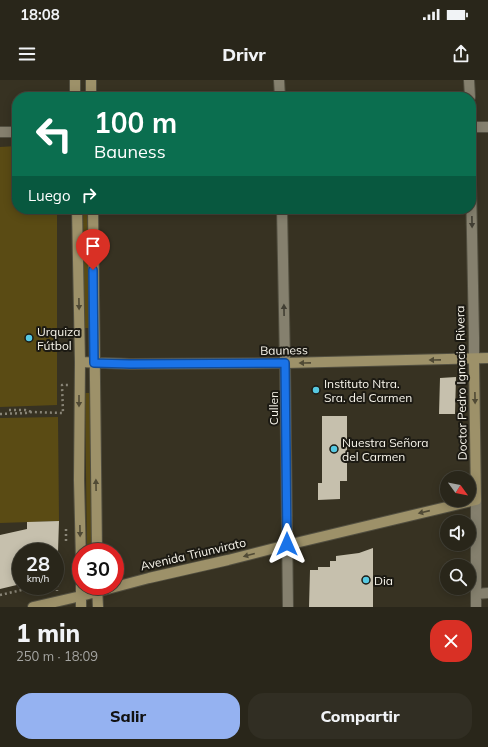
<!DOCTYPE html>
<html lang="es">
<head>
<meta charset="utf-8">
<style>
	body { margin:0; font-family:Mulish,sans-serif; background:#312e23; color:#f1f3f6; height:100vh; display:flex; flex-direction:column; font-size:15px; white-space:nowrap }
	* { box-sizing:border-box; margin:0 }
	p { font-size:13px; color:#a5a5a2 }
	.icon { flex:none; width:22px; height:22px; fill:none; stroke:currentColor; stroke-width:2; stroke-linecap:round; stroke-linejoin:round }
	.map { position:relative; height:527px; overflow:hidden }
	.side { display:flex; flex-direction:column; background:#29261a; flex:1 }
	.side>* { flex:none }
	.hud { position:absolute; left:12px; top:12px; width:464px; height:122px; border-radius:16px; box-shadow:0 2px 10px #0003,0 0 0 1px #454339; background:#0b6e4f; color:#fff; overflow:hidden }
	.needle { width:26px; rotate:123deg }
	.buttons { position:absolute; left:440px; top:391px; display:grid; gap:8px }
	.buttons a { display:grid; place-items:center; width:36px; height:36px; border-radius:50%; background:#29261a; box-shadow:0 2px 10px #0003,0 0 0 1px #454339; font-size:20px }
	.speed { position:absolute; left:12px; top:463px; display:flex; gap:8px; font-size:20px; font-weight:700; text-align:center }
	.speed>* { display:grid; place-content:center; width:52px; height:52px; border-radius:50%; background:#29261a; box-shadow:0 2px 10px #0003,0 0 0 1px #454339; line-height:1 }
	.speed small { font-size:10px; font-weight:400 }
	.speed .limit { border:6px solid #d22; background:#fff; color:#111 }
	.pin { position:absolute; display:grid; place-items:center; width:34px; height:34px; color:#fff; margin:-41px -17px; border-radius:50% 50% 50% 0; rotate:-45deg; box-shadow:0 0 4px #0007 }
	.pin .icon { rotate:45deg }
	.me { position:absolute; width:44px; margin:-22px; rotate:0deg; stroke-linejoin:round; filter:drop-shadow(0 0 3px #0008) }
	.turn { display:flex; align-items:center; gap:14px; height:84px; padding:0 16px; font-size:18px }
	.turn .icon { width:52px; height:52px; stroke-width:2.5 }
	.turn b { display:block; font-size:28px; line-height:34px }
	.then { display:flex; align-items:center; height:38px; padding:0 16px; background:#0003; gap:8px; font-size:15px }
	.round { display:grid; place-items:center; flex:none; width:42px; height:42px; border-radius:16px; background:#312e23 }
	.headline { display:flex; align-items:center; justify-content:space-between; height:68px; padding:0 16px }
	h1 { font-size:24px; font-weight:800; line-height:30px }
	.button { display:flex; gap:8px; margin-top:auto; padding:8px 16px }
	.button a { flex:1; height:46px; border-radius:16px; background:#95b2f1; color:#111; font-size:16px; font-weight:800; line-height:46px; text-align:center }
	.button a+a { background:#312e23; color:#f1f3f6 }
	.status { display:flex; justify-content:space-between; align-items:center; height:28px; padding:0 20px; background:#29261a; direction:ltr }
	.status svg { height:11px; fill:currentColor }
	header { display:flex; justify-content:space-between; align-items:center; height:52px; padding:0 16px; background:#29261a; font-size:18px; font-weight:800 }
	.map>svg:first-child { display:block }
	.green { fill:#5a4b14 }
	.building { fill:#c6c0ad }
	.lines { fill:none; stroke-linecap:round; stroke-linejoin:round }
	.street-casing { stroke:#524f40; stroke-width:12 }
	.secondary-casing { stroke:#524f40; stroke-width:12 }
	.path { stroke:#898577; stroke-width:2.5; stroke-dasharray:2 3; stroke-linecap:butt }
	.street { stroke:#85806e; stroke-width:10 }
	.secondary { stroke:#9d9169; stroke-width:10 }
	.oneway { fill:#413e33 }
	.oneway2 { fill:#504a35 }
	.route-casing { stroke:#114b97; stroke-width:10 }
	.route { stroke:#1a73e8; stroke-width:7 }
	.poi-dot { fill:#57c9e2; stroke:#1c1a13; stroke-width:1.5 }
	.labels { text-anchor:middle; dominant-baseline:central; stroke-width:4; stroke-linejoin:round; paint-order:stroke }
	.poi-label { font-size:12px; fill:#f8f5eb; stroke:#1c1a13; text-anchor:start }
	.street-label { font-size:12px; fill:#f8f5eb; stroke:#1c1a13 }
</style>
</head>
<body>
<div class="status"><b>18:08</b><svg viewBox="0 0 49 12"><path d="M0 12V9h3v3zM5 12V6h3v6zM10 12V3h3v9zM15 12V0h3v12zM26 1h20v11H26zM47 4h2v5h-2z"/></svg></div>
<header><svg class="icon" aria-label="menu" viewBox="0 0 24 24"><path d="M4 6h16M4 12h16M4 18h16"/></svg>Drivr<svg class="icon" aria-label="share" viewBox="0 0 24 24"><path d="M12 15V3M7 8l5-5 5 5M5 13v7h14v-7"/></svg></header>
<div class="map">
<svg width="488" height="527" viewBox="0 0 488 527">
	<rect width="100%" height="100%" fill="#373222"/>
	<path class="green" d="M17,66V129H57V325L0,327V67Z
		M83,129H88L89,248H84Z
		M85,313H90L92,472H87Z
		M58,337L59,441L0,443V338Z"/>
	<path class="building" d="M456,297L455,334H439L440,298Z
		M322,336H347V401H340V419L318,420V403H322Z
		M59,441L58,472H21V504L0,509V455L27,449V442Z
		M373,468V527H309L310,490H318V487H330V481H336V476L359,473Z"/>
	<g class="lines">
		<defs>
			<path id="street" d="M279,0L280,17
				M469,0L470,17
				M471,47H488
				M0,52H17
				M471,103L474,257V279
				M282,129L285,283L288,527
				M476,420V527
				M476,514L488,513"/>
			<path id="secondary" d="M75,0V17
				M91,0V17
				M77,129L80,282L79,400L81,481
				M93,129L97,472
				M80,282L130,284L285,283L488,278
				M81,506V527
				M97,506L98,527
				M33,527L81,516L149,498L228,480L287,465L476,420L474,279"/>
		</defs>
		<use href="#street" class="street-casing"/>
		<use href="#secondary" class="secondary-casing"/>
		<path class="path" d="M9,330H25L32,332
			M0,334L26,333L32,332L63,333L62,305H69
			M66,449V464
			M55,502H57V511
			M0,515L39,506"/>
		<use href="#street" class="street"/>
		<use href="#secondary" class="secondary"/>
	</g>
	<defs><path id="oneway-solid" d="M-6-.8H1V-3.2L6.5 0L1 3.2V.8H-6Z"/></defs>
	<g class="oneway">
		<use href="#oneway-solid" transform="translate(472 142) rotate(89)"/>
		<use href="#oneway-solid" transform="translate(284 230) rotate(-91)"/>
	</g>
	<g class="oneway2">
		<use href="#oneway-solid" transform="translate(79 224) rotate(89)"/>
		<use href="#oneway-solid" transform="translate(435 280) rotate(179)"/>
		<use href="#oneway-solid" transform="translate(305 283) rotate(179)"/>
		<use href="#oneway-solid" transform="translate(475 318) rotate(89)"/>
		<use href="#oneway-solid" transform="translate(79 321) rotate(90)"/>
		<use href="#oneway-solid" transform="translate(96 405) rotate(-91)"/>
		<use href="#oneway-solid" transform="translate(424 432) rotate(167)"/>
		<use href="#oneway-solid" transform="translate(80 451) rotate(89)"/>
		<use href="#oneway-solid" transform="translate(249 475) rotate(165)"/>
	</g>
	<g class="lines">
		<defs>
			<path id="route" d="M93,190L94,283L130,284L285,283L287,464"/>
		</defs>
		<use href="#route" class="route-casing"/>
		<use href="#route" class="route"/>
	</g>
	<g class="poi-dot">
		<circle cx="29" cy="258" r="4"/>
		<circle cx="316" cy="310" r="4"/>
		<circle cx="334" cy="369" r="4"/>
		<circle cx="366" cy="500" r="4"/>
	</g>
	<g class="labels">
		<g class="poi-label">
			<text x="37" y="251">Urquiza<tspan x="37" dy="14">Fútbol</tspan></text>
			<text x="324" y="303">Instituto Ntra.<tspan x="324" dy="14">Sra. del Carmen</tspan></text>
			<text x="342" y="362">Nuestra Señora<tspan x="342" dy="14">del Carmen</tspan></text>
			<text x="374" y="500">Dia</text>
		</g>
		<g class="street-label">
			<text transform="translate(284 270) rotate(-1)">Bauness</text>
			<text transform="translate(461 303) rotate(-91)">Doctor Pedro Ignacio Rivera</text>
			<text transform="translate(273 328) rotate(-90)">Cullen</text>
			<text transform="translate(193 474) rotate(-13)">Avenida Triunvirato</text>
		</g>
	</g>
</svg>
<div class="buttons">
<a><svg class="needle" viewBox="-14 -14 28 28"><path d="M0-13l5 13h-10z" fill="#e53935"/><path d="M0 13l5-13h-10z" fill="#a5a5a2"/></svg></a>
<a><svg class="icon" aria-label="sound" viewBox="0 0 24 24"><path d="M4 9h4l5-4v14l-5-4H4zM17 9q2 3 0 6"/></svg></a>
<a><svg class="icon" aria-label="search" viewBox="0 0 24 24"><circle cx="10" cy="10" r="6"/><path d="M15 15l6 6"/></svg></a>
</div>
<div class="speed"><div>28<small>km/h</small></div><div class="limit">30</div></div>
<div class="pin" style="left:93px;top:190px;background:#d93025"><svg class="icon" aria-label="arrive" viewBox="0 0 24 24"><path d="M6 21V4h12l-3 4 3 4H6"/></svg></div>
<svg class="me" style="left:287px;top:464px" viewBox="-20 -20 40 40"><path d="M0-17L14 15 0 8-14 15z" fill="#1a73e8" stroke="#fff" stroke-width="4"/></svg>
<div class="hud">
<div class="turn"><svg class="icon" aria-label="left" viewBox="0 0 24 24"><path d="M17 20v-9H6M10 6l-5 5 5 5"/></svg><div><b>100 m</b>Bauness</div></div>
<div class="then">Luego<svg class="icon" aria-label="right" viewBox="0 0 24 24"><path d="M7 20v-9h11M14 6l5 5-5 5"/></svg></div>
</div>
</div>
<section class="side">
<div class="headline"><div><h1>1 min</h1><p>250 m · 18:09</p></div><a class="round" style="background:#d93025;color:#fff"><svg class="icon" aria-label="close" viewBox="0 0 24 24"><path d="M6 6l12 12M18 6L6 18"/></svg></a></div>
<div class="button"><a>Salir</a><a>Compartir</a></div>
</section>
</body>
</html>
